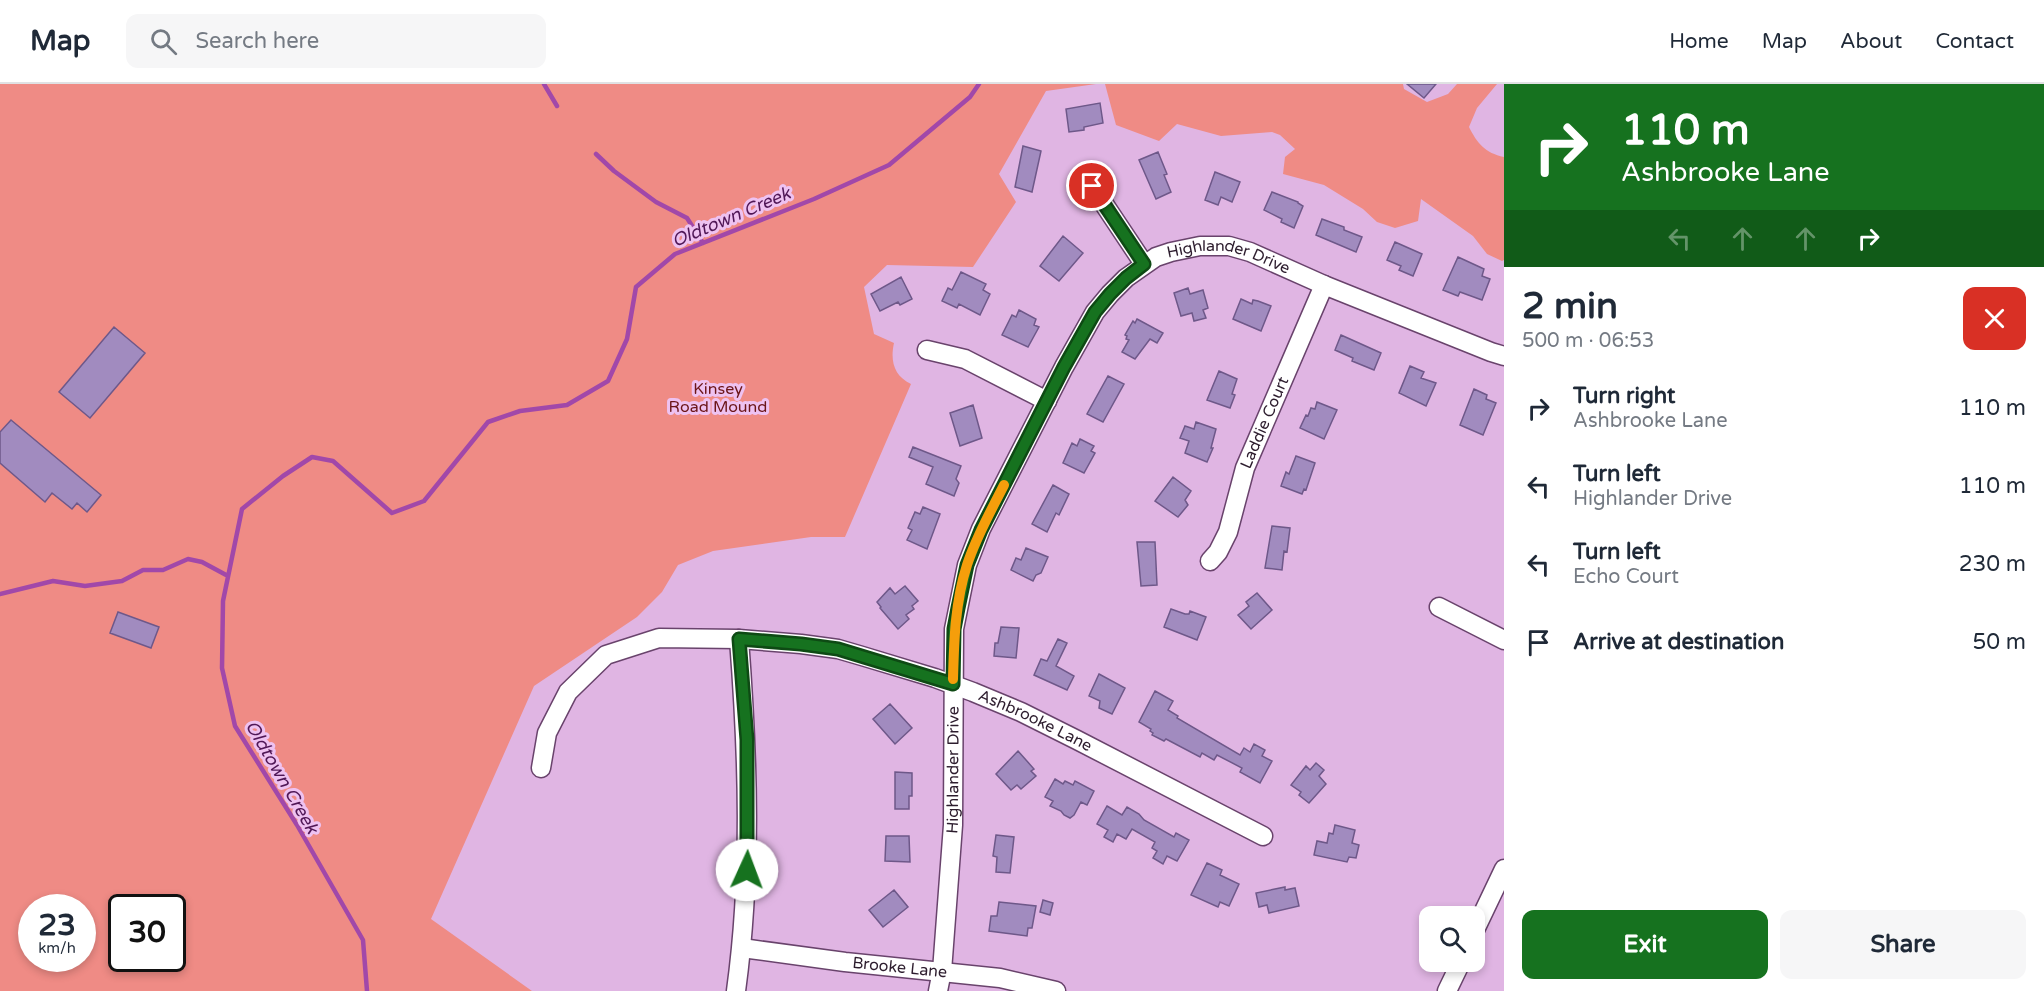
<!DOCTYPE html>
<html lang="en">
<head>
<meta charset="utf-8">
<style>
	body { margin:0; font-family:"Varela Round",sans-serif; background:#f6f6f7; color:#1f2937; height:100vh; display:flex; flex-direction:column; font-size:22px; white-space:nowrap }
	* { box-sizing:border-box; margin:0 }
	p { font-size:20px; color:#747a83 }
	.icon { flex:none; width:33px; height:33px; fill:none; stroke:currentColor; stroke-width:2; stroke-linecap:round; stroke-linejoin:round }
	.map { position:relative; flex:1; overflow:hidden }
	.details { display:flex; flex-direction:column; background:#fff; width:540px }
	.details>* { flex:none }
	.guide { background:#16721f; color:#fff; overflow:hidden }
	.fabs { position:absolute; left:1419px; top:822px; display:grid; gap:12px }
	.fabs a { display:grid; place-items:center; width:66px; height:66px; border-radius:12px; background:#fff; box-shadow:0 3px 9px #0003; font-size:30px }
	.speed { position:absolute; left:18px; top:810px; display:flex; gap:12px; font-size:30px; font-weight:700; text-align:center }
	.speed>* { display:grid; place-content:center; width:78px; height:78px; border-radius:50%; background:#fff; box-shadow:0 3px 9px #0003; line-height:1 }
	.speed small { font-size:15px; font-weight:400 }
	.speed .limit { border:3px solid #111; border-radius:9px; background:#fff; color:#111 }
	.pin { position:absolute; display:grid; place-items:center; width:51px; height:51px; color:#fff; margin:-26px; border:3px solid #fff; border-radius:50%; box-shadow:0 2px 6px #0007 }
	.me { position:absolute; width:66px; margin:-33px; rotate:2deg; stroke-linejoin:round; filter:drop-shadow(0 0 4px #0008) }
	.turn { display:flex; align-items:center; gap:21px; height:126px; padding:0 18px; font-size:27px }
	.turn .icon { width:78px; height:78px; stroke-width:2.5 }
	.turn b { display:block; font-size:42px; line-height:51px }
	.lanes { display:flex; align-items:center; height:57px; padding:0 18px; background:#0003; justify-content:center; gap:30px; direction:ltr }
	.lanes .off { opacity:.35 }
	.round { display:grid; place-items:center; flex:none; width:63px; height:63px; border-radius:12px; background:#f6f6f7 }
	.head { display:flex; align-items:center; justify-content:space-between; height:102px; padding:0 18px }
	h1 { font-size:36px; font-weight:700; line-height:45px }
	.action { display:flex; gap:12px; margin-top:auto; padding:12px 18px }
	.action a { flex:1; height:69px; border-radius:12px; background:#16721f; color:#fff; font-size:24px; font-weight:700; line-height:69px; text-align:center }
	.action a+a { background:#f6f6f7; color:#1f2937 }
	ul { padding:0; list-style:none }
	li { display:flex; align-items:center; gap:18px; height:78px; padding:0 18px }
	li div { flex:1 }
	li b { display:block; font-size:22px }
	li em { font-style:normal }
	header { display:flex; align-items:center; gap:36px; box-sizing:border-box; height:84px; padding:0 30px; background:#fff; border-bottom:2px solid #e0e1e3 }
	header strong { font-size:28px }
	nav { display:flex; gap:33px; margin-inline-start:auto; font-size:21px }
	.search { width:420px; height:54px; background:#f6f6f7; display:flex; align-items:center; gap:15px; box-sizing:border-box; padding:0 21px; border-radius:12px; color:#747a83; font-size:22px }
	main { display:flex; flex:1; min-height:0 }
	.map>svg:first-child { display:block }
	.green { fill:#ef8b85; fill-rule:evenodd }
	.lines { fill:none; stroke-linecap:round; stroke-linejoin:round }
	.stream { stroke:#a148a9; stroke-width:4.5 }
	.building { fill:#a18bbf; stroke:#6e5889; stroke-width:1.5 }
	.minor-casing { stroke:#69436c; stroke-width:21 }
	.minor { stroke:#fff; stroke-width:18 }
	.route-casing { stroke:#0e4a14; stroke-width:15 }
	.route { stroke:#16721f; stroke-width:10 }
	.slow { stroke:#f59e0b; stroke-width:10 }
	.labels { text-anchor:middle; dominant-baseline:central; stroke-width:6; stroke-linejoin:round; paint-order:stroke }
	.street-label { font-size:16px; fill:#2d1d2e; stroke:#eec2f1 }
	.park-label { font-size:16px; fill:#6b1518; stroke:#eec2f1 }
	.water-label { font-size:18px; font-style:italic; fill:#501756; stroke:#eec2f1 }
</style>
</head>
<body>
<header>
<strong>Map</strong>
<div class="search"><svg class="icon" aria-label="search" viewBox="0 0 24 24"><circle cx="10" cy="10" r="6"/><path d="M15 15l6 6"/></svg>Search here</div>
<nav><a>Home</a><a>Map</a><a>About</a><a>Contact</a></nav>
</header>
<main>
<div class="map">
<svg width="1504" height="907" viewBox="0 0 1504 907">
	<rect width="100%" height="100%" fill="#e0b5e3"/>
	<path class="green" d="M0,0H1096L1046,7L999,90L1016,118L973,183L887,181L864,203L874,250L894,259C890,277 894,292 911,300L845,453H811L713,467L678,481L662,508L637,533L534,602L431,835L532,907H0ZM32,824H82V874H32ZM122,824H172V874H122Z
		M1105,0H1403L1404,5L1427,18L1448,10L1457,0H1497L1477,24L1469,43C1477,59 1485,69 1504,73V176L1502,177L1487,170L1473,152L1421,115L1418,137L1395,144L1377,138L1363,125L1324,101L1283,90L1285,73L1295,65L1280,51L1272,48L1221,52L1177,40L1159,57L1116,41Z"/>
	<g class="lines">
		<path class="stream" d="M544,0L557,22
			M596,70L614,87L656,118L687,134L703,159
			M0,510L53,497L85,502L122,497L143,486H163L188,475L202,478L228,492
			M367,907L363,856L297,741L235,642L222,584L223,517L242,425L283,392L312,373L333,377L392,429L424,417L488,338L520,327L567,321L608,297L627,255L636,203L675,170L814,115L889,81L970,13L979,0"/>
	</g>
	<path class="building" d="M1407,0H1436L1424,14Z
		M1100,19L1103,39L1084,43V46L1069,48L1066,25Z
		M1023,62L1041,67L1032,108L1015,103Z
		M1158,68L1167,90L1164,91L1171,108L1156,115L1139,76Z
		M1215,88L1240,98L1232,118L1221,113L1218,121L1205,116Z
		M1272,108L1298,118V119L1303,122L1294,144L1281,138L1282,135L1264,126Z
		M1322,135L1344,143V146L1362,153L1356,168L1316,151Z
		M1063,152L1083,169L1059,197L1040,182Z
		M1395,158L1422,170L1413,192L1399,186L1401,182L1387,176Z
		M1458,173L1484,185L1482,192L1490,195L1482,216L1460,208L1458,212L1443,206Z
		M961,188L986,200L983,206L990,210L980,231L959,220L957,224L942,217L948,204L952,206Z
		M901,193L912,215L900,221L898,218L880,227L871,210Z
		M1188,204L1190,210L1203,206L1208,224L1203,226L1206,234L1194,237L1192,229L1181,232L1174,209Z
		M1241,215L1252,220L1253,216L1258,217L1271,222L1261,247L1233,235Z
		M1019,226L1036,235L1034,241L1039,243L1028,263L1002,251L1012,231L1016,233Z
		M1137,235L1163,249L1157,259L1150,255L1135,275L1122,268L1129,256L1126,255L1127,252L1125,251L1133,237L1135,239Z
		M114,243L145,269L90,334L59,308Z
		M1341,251L1381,269L1374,286L1352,277L1353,274L1335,266Z
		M1410,282L1424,288L1421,294L1436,299L1426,322L1399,309Z
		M1219,287L1237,295L1232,310L1235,311L1230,324L1207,316Z
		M1108,292L1124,300L1103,338L1087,330Z
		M1474,305L1487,311L1486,315L1496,319L1483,351L1460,341Z
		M1317,318L1337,326L1324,355L1300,344L1306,331L1308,332L1311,324L1315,325Z
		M973,321L982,354L960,362L950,329Z
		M11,336L101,411L87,428L77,419L72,425L52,409L45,418L0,379V348Z
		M1196,338L1216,345L1211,364H1213L1207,378L1185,369L1189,357L1180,354L1185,342L1194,345Z
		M1080,355L1094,362L1091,367L1095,369L1084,389L1063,379L1072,359L1077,362Z
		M913,363L961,382L956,395L959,399L954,412L926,400L933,383L909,373Z
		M1296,372L1315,379L1306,406L1304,405L1302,410L1281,402L1286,388L1289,390Z
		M1173,393L1191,407L1185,416L1188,421L1178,433L1155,417Z
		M1053,401L1069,410L1059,431L1056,429L1047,448L1032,440Z
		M923,423L940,430L927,465L907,456L912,446L908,444L915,428L920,430Z
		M1272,442L1290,444L1287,468L1284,467L1282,486L1265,484Z
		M1137,458H1155L1157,501L1141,502Z
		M1026,464L1048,473L1041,489L1036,491L1033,497L1011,486L1016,474L1021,476Z
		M905,502L918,517L912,522L914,525L906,531L909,535L898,545L880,524L881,523L877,518L890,504L895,510Z
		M1257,509L1272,526L1251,545L1238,531L1249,522L1246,518Z
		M1171,525L1185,530H1189L1190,527L1206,533L1197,556L1164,543Z
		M118,528L159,543L151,564L110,549Z
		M1001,543L1019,544L1016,574L994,572L995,559H998Z
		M1058,555L1067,559L1056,582L1074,592L1067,606L1034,591L1041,575L1047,577Z
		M1099,590L1125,604L1112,630L1099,624L1100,617L1089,612Z
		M1155,607L1173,617L1168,626L1178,632L1177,634L1240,671L1244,664L1250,668L1254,660L1265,666L1262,672L1272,677L1260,699L1240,688L1242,684L1217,671L1214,676L1202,669L1200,673L1166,655L1164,657L1152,651L1153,649L1150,647L1151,645L1139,638Z
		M890,620L912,644L895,660L873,635Z
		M1018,667L1034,685L1031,687L1036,692L1021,705L1017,701L1011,706L996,690Z
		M1316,679L1324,686L1319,692L1326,700L1309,719L1299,711L1301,708L1291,701L1306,682L1310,686Z
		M895,688L912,689V712H909V725H895Z
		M1055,695L1063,700L1065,697L1073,701L1075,697L1094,707L1087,721L1081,718L1074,731L1070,734L1064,731L1061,727L1050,722L1053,717L1045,713Z
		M1107,722L1122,731L1127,723L1139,730L1144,736L1174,753L1176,749L1189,756L1177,777L1167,772L1163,780L1153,774L1157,767L1152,764L1155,758L1132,745L1126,755L1117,750L1113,758L1104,753L1108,746L1097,740Z
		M1335,741L1355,746L1352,759L1359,761L1356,774L1349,773L1347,778L1314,771L1317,757L1327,759L1329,749L1333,750Z
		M996,751L1014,753L1010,789L996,788L997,773L993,772Z
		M886,752H909L910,778L885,777Z
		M1207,779L1222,786L1220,791L1239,800L1229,822L1220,818L1218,823L1191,811Z
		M1285,803V806L1295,804L1299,822L1269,829L1267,821L1259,823L1256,809Z
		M894,806L908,823L883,843L869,826Z
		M1043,816L1053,819L1050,831L1040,828Z
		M999,818L1036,822L1032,844H1028L1027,852L989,847L991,832H997Z"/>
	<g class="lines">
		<defs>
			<g id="minor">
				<path d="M1092,102L1144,180"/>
				<path d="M927,266L965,275L1047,317"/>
				<path id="s1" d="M1210,477L1218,468L1228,448L1245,384L1324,201"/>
				<path d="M1439,523L1504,556"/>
				<path id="s2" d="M541,684L547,649L568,608L606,571L659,554L739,555L801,560L838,565L862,572L935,594L973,608L1021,628L1077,656L1263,752"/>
				<path d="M1474,848L1504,785"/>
				<path id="s3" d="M742,864L845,878L1000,894L1056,907"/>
				<path d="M736,907C752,790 748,673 739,555"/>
				<path id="s4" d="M938,907L942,887L953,741L954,545L967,481L981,445L1064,283L1095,228L1110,210L1126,194L1156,173L1171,168L1200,162H1229L1250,168L1324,201L1491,268L1504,272"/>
				<path d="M1447,907L1461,878"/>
			</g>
		</defs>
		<use href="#minor" class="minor-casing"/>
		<use href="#minor" class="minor"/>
	</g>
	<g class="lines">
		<defs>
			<path id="route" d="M747,786V656L739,555L801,560L838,565L953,600L954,545L958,524L967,481L981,446L1064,283L1095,228L1110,210L1126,194L1144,180L1092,102"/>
		</defs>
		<use href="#route" class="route-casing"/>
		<use href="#route" class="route"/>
		<path class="slow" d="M953,595C954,557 955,518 967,481C976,453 991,427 1004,401"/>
	</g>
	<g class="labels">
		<g class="street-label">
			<text stroke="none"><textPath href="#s4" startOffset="870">Highlander Drive</textPath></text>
			<text stroke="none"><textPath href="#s1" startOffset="150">Laddie Court</textPath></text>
			<text stroke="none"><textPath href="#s2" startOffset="580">Ashbrooke Lane</textPath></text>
			<text stroke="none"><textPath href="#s4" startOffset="222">Highlander Drive</textPath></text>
			<text stroke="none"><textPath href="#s3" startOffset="159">Brooke Lane</textPath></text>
		</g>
		<g class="park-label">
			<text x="718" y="305">Kinsey<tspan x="718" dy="18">Road Mound</tspan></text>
		</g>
		<g class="water-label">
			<text transform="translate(731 133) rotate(-23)">Oldtown Creek</text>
			<text transform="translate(282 693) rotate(60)">Oldtown Creek</text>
		</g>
	</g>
</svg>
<div class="fabs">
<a><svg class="icon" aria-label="search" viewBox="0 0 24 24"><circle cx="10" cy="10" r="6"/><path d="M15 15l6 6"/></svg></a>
</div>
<div class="speed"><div>23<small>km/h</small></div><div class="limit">30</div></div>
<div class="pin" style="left:1092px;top:102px;background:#d93025"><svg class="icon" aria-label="arrive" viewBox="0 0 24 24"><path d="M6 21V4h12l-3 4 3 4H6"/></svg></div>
<svg class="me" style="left:747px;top:786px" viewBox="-20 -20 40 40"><circle r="19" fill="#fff"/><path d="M0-13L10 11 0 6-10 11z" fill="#16721f"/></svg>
</div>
<section class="details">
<div class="guide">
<div class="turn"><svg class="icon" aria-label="right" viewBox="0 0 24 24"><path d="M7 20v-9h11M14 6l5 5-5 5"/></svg><div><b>110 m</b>Ashbrooke Lane</div></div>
<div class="lanes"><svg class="icon off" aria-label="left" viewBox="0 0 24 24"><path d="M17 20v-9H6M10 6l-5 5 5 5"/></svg><svg class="icon off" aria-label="ahead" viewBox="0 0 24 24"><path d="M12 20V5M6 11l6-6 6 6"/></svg><svg class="icon off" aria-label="ahead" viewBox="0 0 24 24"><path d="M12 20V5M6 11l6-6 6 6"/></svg><svg class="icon" aria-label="right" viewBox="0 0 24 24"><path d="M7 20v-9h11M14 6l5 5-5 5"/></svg></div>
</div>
<div class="head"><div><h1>2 min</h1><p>500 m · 06:53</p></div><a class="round" style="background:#d93025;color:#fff"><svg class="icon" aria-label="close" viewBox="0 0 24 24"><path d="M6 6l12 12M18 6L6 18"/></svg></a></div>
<ul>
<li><svg class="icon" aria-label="right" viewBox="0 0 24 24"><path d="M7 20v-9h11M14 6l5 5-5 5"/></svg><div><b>Turn right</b><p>Ashbrooke Lane</p></div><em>110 m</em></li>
<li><svg class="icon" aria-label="left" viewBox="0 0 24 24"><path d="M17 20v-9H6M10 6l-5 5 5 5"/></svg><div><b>Turn left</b><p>Highlander Drive</p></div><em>110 m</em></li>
<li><svg class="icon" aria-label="left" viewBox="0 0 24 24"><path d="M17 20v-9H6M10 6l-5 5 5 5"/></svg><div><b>Turn left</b><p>Echo Court</p></div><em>230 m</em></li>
<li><svg class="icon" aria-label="arrive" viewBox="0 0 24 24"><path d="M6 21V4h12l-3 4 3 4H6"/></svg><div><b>Arrive at destination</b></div><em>50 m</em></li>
</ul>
<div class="action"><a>Exit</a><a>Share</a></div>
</section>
</main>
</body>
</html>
